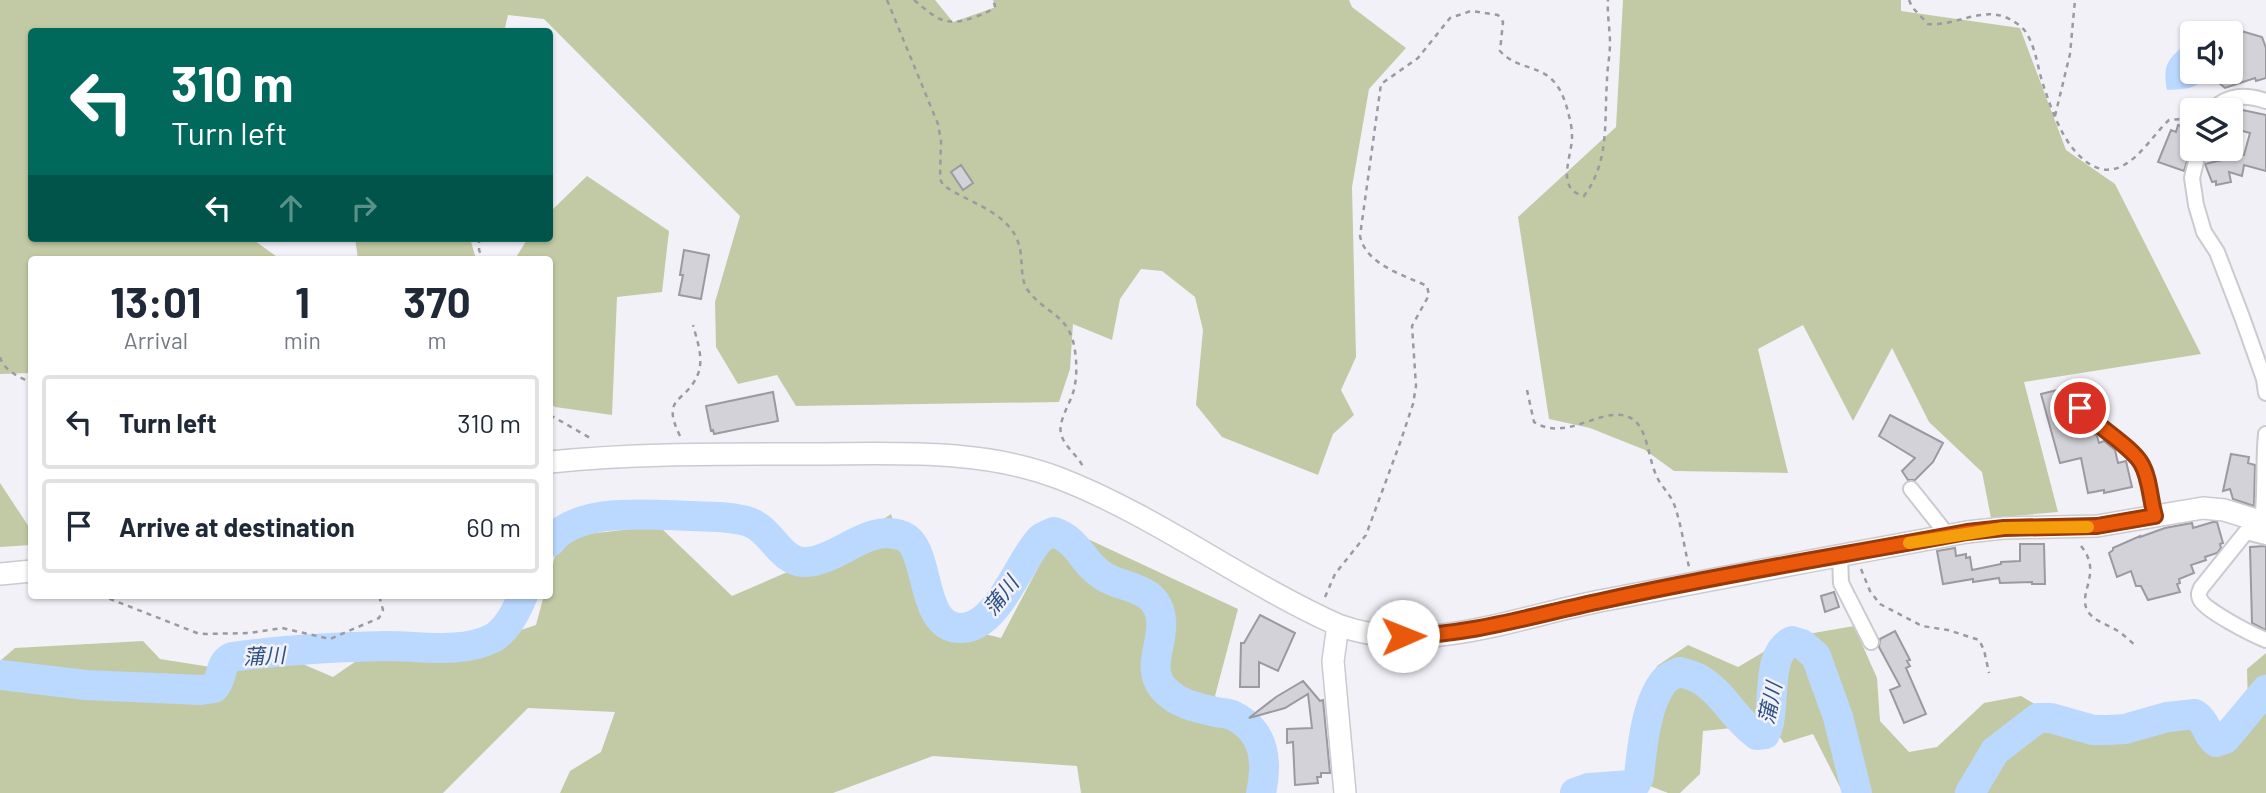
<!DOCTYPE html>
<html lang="en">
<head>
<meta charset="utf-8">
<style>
	body { margin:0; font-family:Barlow,"Noto Sans JP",sans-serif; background:#f6f6f7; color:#1f2937; height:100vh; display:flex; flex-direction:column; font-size:26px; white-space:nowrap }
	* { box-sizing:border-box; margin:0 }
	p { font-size:23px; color:#747a83 }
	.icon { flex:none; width:38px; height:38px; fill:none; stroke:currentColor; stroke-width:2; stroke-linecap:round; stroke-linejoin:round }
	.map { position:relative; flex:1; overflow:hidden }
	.side { position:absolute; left:28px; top:256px; width:525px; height:343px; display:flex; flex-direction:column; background:#fff; border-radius:7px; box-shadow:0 2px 5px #0004 }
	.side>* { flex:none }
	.guide { position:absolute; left:28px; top:28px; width:525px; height:214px; border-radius:7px; box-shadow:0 2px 5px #0004; background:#00695c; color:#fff; overflow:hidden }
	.controls { position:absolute; left:2180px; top:21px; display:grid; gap:14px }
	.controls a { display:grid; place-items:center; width:63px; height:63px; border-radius:7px; background:#fff; box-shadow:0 2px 5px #0004; font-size:35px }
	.pin { position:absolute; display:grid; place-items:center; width:60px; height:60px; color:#fff; margin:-30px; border:4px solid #fff; border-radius:50%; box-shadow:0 2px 7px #0007 }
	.me { position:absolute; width:77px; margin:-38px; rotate:89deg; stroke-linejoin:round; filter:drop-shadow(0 0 5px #0008) }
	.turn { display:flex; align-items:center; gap:24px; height:147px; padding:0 28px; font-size:32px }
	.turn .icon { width:91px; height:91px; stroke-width:2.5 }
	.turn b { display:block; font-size:49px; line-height:60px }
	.lanes { display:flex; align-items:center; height:66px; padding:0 28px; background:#0003; justify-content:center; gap:35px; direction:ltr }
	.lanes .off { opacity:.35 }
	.eta { display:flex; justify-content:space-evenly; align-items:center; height:119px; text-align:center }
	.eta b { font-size:42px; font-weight:700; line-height:49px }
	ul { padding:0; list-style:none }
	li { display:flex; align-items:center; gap:21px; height:94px; margin:0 14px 10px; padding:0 14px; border:4px solid #e0e1e3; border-radius:7px }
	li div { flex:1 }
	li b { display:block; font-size:26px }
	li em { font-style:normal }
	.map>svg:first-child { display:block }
	.green { fill:#c2caa5 }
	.water { fill:#bbd8ff }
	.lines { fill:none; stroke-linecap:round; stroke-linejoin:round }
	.river { stroke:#bbd8ff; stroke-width:30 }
	.building { fill:#d3d2d9; stroke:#9a9aa0; stroke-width:2 }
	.street-casing { stroke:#cbcad0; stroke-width:18 }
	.secondary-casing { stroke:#cbcad0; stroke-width:24 }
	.path { stroke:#9b9a9f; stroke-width:2.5; stroke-dasharray:5 5; stroke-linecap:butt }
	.street { stroke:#fff; stroke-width:14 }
	.secondary { stroke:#fff; stroke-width:21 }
	.route-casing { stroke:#983908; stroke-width:18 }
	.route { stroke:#ea580c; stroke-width:12 }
	.slow { stroke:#f59e0b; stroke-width:12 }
	.labels { text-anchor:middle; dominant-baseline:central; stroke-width:5; stroke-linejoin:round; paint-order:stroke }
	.water-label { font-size:21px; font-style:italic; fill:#2d5283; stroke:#f2f1f8 }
</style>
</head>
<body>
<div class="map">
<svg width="2266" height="793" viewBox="0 0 2266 793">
	<rect width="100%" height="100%" fill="#f2f1f8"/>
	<path class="green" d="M0,0H935L953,22L996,7L993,0H1349L1352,7L1406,48L1369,89L1352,187L1356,357L1341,390L1354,415L1333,434L1318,475L1222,437L1196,405L1203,330L1195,297L1162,271L1141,269L1120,299L1112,340L1073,324L1070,369L1059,402L796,406L777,375L738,384L716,347L715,302L740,216L544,19L508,15L504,32H32V238H251L280,259H32L31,373L0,374Z
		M1623,0H1901V11L2020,28L2066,150L2115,184L2201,354L2024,382L2058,512L1991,518L1982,472L1929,422L1892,348L1853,421L1803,325L1758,349L1788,473L1674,471L1645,450L1590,428L1549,419L1518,217L1616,127Z
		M587,176L669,231L662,292L617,297L612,415L555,407L550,403V259H515L528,238H550V212Z
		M355,238H470L476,259H358Z
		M0,483L31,530V545L0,547Z
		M891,514L925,619L1001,638L1060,526L1238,609L1215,696L1258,732L1261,793H1081L1077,766L933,756L833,793H560L570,771L601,752L615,712L528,708L443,793H0V661L15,648L143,641L160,659L236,671L256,644L333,677L375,648L481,643L536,625L544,595H550V575L560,537L659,526L732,596L836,551Z
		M1854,626L1877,678L1880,721L1909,752L1937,747L1984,703L2021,696L2066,723L2180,711L2227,742L2248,707L2247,669L2266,653V793H1843L1813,734L1784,743L1770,724L1703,731L1700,774L1680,793H1668L1627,777L1644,703L1657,666L1688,645L1738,667L1767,650L1802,635Z"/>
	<path class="water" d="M2180,49H2193V72H2205L2206,76C2197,90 2182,89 2167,90C2164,70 2164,63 2180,49Z"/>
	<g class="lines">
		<path class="river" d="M550,542C578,506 650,515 691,516C710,517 731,516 749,522C771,529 780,561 803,562C837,563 867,522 903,536C932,548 918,630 962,628C998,627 1019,561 1040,539C1043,536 1049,534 1054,532C1080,541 1083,565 1105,577C1124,589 1158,586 1161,620C1164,643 1146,667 1163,688C1177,704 1197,708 1216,712C1221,713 1227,713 1232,715C1265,731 1268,761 1261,793
			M0,675L86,685L201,690L214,688C224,677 218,664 232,657C283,650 336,647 387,646C421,646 462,654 493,638C508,629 517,610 523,595
			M1575,793L1589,788L1631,785L1636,783L1639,776C1642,748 1646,702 1665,680C1669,676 1675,674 1680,672C1686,674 1695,676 1701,680C1724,694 1735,720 1757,735L1765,734C1778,709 1763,655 1792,641L1802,644L1816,656L1838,717L1857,793
			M1970,793L1995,751L2038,718H2051L2093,730H2107L2125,729L2167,717L2195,714C2208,723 2205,733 2216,742L2225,739L2266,690"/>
	</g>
	<path class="building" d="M2231,28L2262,37L2266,48V78L2256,81L2255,78L2225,88L2219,83L2215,72H2238L2235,65L2240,63L2231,44Z
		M2233,108L2266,115V171L2244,165L2242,176L2229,172L2231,182L2216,185V181L2212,182L2205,164L2244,155L2250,133L2231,128V109Z
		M2178,125L2193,130V142L2184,171L2158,162L2171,130L2176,132Z
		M961,165L973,183L963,190L951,172Z
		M684,250L709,255L701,299L679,295L683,275H680Z
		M2074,386L2081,398L2073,402L2071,411L2082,425L2097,436L2099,443L2104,441L2115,450L2118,463L2126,461L2132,487L2104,493V490L2088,493L2081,458L2060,463L2041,394Z
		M773,392L778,421L714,434L713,430L711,431L706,406Z
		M1890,415L1943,443L1933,462L1915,480H1908L1902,471L1915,458L1879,436Z
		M2231,454L2249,457L2248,463L2255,465L2254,506L2233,499L2230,489L2223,491Z
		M2213,522H2217L2223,543L2220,544L2221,548L2217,553L2205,557L2206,560L2191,565L2194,573L2179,579L2180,583L2177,584L2180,592L2148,600L2141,586H2136L2131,571L2117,577L2109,553L2113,550V548L2140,536V537L2165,528L2192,523L2193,528Z
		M2020,544H2044L2045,584H2032V582L2000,583L1999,578L1973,582V579L1943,584L1937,551L1955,548L1956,556L1966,554V558L1970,557L1972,570L2001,564V562L2020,561Z
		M2266,546V630L2252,623L2250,547Z
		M1834,592L1839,607L1825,612L1821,596Z
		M1260,615L1295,633L1278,671L1259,662V687H1240L1241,643H1244Z
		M1895,631L1910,660L1907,661L1910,666L1906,668L1926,714L1904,723L1890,690L1900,686L1879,647L1880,639Z
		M1303,681L1320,701L1323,700L1330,773H1321V777H1317L1318,783L1295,785L1293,742L1287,743V729L1312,728L1308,694L1285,708L1249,718L1276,697Z"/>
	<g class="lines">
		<defs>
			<path id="street" d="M2212,110C2228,95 2245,94 2266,101
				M2199,149L2192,178L2196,205L2204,232L2217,252L2242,317L2264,379L2266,393
				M2080,408C2096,425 2131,447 2141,463C2150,478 2150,499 2155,516
				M1911,489L1942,528L1943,536
				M2262,521C2266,492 2263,463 2266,434
				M2266,537L2246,532L2201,588C2199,593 2198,594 2200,599C2204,610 2253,635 2266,640
				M1840,556L1841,583L1871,642"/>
			<path id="secondary" d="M550,462C636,453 723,454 809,454C892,454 978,448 1056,477C1154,514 1242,582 1338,625C1426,657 1518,616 1605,600C1726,577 1846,554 1967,532L2004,528L2097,526L2203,508L2224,510L2266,523
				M0,574L32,571
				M1338,625L1333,661L1345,793"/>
		</defs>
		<use href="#street" class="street-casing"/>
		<use href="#secondary" class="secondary-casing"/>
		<path class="path" d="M887,0L938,124L941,141L940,179L943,185C967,202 1008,212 1018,242C1024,257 1019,276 1027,289C1045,315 1070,313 1075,351C1077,364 1077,380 1073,393C1069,405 1058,422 1061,434C1065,448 1079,456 1084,469
			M914,0C937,19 945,28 975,17C983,14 990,12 995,6L993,0
			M1909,0L1912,7L1928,24C1955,27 1985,4 2011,20C2017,23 2024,28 2027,34C2037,51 2038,72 2045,90C2054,117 2067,152 2093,166C2103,171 2114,171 2124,165C2142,155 2154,134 2169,120L2193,118
			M2055,116L2070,54L2075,0
			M479,238V250L483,259
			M0,357C4,371 19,377 32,383
			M1527,390L1534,422C1558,437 1581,422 1606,416C1650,407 1644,450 1657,477C1661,486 1670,494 1674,504C1681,523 1684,546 1689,567
			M550,415L592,439
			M680,436C660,395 686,404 698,374C704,359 697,340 693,325
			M2081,546C2104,574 2075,594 2089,613C2096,622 2109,625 2118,631C2124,635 2129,640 2135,645
			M1861,569L1870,591L1880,604L1922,626L1948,630L1979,640L1984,650L1989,673
			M100,595L197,633L206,634L249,633L282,628L330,639L379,618L383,610L379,595
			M1325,597L1335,574L1366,535L1400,443L1413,404L1416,386L1412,326L1429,295L1427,286C1404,275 1366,265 1360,236L1381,84L1418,58L1450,18L1471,11L1498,15L1503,22L1500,51C1523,76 1553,58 1567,108C1569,116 1572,126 1572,135C1573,155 1554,189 1584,196C1610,161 1604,122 1607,81C1607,69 1610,56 1610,43C1610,29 1607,15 1608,0"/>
		<use href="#street" class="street"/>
		<use href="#secondary" class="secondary"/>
	</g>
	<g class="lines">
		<defs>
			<path id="route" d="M1403,636C1471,635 1534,615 1601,601C1722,574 1845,555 1967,532L2004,528L2097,526L2155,516C2150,499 2150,478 2141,463C2131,446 2096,426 2080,408"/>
		</defs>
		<use href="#route" class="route-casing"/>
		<use href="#route" class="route"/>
		<path class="slow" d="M1909,543L2004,528L2088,527"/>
	</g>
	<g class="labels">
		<g class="water-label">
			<text transform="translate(1000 595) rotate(-52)">蒲川</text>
			<text transform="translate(264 655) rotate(-3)">蒲川</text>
			<text transform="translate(1769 703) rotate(-78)">蒲川</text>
		</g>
	</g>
</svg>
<div class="controls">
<a><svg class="icon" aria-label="sound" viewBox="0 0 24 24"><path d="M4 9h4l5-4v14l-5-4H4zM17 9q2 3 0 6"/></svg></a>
<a><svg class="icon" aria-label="layers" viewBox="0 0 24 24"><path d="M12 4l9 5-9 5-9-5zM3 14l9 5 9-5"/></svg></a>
</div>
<div class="pin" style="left:2080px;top:408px;background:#d93025"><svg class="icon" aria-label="arrive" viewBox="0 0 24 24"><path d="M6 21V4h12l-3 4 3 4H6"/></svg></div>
<svg class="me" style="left:1403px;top:636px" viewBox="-20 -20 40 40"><circle r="19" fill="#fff"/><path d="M0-13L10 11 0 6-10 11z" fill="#ea580c"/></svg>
<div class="guide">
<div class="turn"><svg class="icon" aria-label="left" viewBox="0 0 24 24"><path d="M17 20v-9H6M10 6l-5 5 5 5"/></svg><div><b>310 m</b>Turn left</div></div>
<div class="lanes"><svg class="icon" aria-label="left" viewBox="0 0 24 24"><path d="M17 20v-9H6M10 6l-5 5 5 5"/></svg><svg class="icon off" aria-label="ahead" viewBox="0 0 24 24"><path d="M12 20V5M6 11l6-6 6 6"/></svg><svg class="icon off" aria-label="right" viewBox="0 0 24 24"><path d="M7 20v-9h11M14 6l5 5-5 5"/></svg></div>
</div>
<section class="side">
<div class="eta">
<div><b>13:01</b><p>Arrival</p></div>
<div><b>1</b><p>min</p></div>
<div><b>370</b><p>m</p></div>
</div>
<ul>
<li><svg class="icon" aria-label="left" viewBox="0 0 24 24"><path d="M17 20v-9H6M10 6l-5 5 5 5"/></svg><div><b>Turn left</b></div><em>310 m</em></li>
<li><svg class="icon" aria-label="arrive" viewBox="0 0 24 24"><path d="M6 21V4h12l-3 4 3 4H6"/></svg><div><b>Arrive at destination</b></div><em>60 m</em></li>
</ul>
</section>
</div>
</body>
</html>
